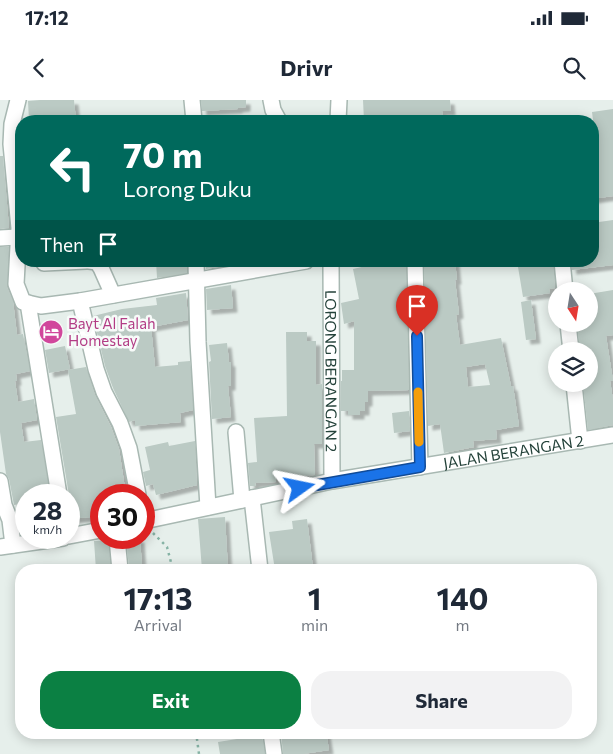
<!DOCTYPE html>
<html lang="en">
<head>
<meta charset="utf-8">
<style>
	body { margin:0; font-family:Commissioner,sans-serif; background:#f2f2f3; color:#1f2937; height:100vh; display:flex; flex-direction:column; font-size:19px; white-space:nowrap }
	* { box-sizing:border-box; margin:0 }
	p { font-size:16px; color:#747a83 }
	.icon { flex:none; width:28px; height:28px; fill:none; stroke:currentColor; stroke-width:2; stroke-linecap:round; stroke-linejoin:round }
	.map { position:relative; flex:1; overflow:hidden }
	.details { position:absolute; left:15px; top:464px; width:582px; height:175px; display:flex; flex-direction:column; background:#fff; border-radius:20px; box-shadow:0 2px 12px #0003 }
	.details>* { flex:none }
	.guide { position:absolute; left:15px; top:15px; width:584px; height:152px; border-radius:20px; box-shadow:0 2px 12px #0003; background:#00695c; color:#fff; overflow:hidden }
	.needle { width:32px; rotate:168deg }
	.fabs { position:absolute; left:548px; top:182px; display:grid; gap:10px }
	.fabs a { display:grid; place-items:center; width:50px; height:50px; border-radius:50%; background:#fff; box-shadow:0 2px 12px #0003; font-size:25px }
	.speed { position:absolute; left:15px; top:384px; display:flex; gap:10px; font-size:25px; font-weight:700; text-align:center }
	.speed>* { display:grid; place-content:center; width:65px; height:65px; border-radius:50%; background:#fff; box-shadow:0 2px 12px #0003; line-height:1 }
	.speed small { font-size:12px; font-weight:400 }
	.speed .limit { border:8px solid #d22; background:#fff; color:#111 }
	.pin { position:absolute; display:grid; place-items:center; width:42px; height:42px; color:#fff; margin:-51px -21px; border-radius:50% 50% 50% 0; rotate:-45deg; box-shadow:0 0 5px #0007 }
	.pin .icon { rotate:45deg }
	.me { position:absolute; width:55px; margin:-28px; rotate:78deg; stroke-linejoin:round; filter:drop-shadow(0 0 4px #0008) }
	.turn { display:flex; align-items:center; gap:18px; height:105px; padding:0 25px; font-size:22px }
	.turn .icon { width:65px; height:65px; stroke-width:2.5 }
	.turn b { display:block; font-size:35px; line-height:42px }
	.then { display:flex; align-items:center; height:48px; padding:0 25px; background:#0003; gap:10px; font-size:19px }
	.eta { display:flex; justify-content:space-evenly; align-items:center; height:85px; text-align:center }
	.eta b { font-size:30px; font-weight:700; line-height:35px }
	.action { display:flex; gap:10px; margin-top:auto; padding:10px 25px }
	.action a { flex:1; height:58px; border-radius:20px; background:#0b8043; color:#fff; font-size:20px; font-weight:700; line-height:58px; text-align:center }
	.action a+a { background:#f2f2f3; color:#1f2937 }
	.status { display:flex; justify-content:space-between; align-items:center; height:35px; padding:0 25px; background:#fff; direction:ltr }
	.status svg { height:14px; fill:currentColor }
	header { display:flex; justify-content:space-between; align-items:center; height:65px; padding:0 25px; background:#fff; font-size:22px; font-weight:700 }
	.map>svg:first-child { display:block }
	.building { fill:#bbcac4; fill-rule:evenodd; filter:url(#shadow) }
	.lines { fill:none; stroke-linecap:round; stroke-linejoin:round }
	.minor-casing { stroke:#a8b8b2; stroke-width:18 }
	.path { stroke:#86b3a5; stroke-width:2.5; stroke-dasharray:2.5 4; stroke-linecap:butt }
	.minor { stroke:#fff; stroke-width:15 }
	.route-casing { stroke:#114b97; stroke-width:12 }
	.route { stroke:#1a73e8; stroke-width:9 }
	.slow { stroke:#f59e0b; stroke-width:9 }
	.labels { text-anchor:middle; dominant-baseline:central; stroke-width:5; stroke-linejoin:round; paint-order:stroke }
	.hotel-label { font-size:15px; fill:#b23c85; stroke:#f7fbf9; text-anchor:start }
	.street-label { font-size:15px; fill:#24423a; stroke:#f7fbf9 }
</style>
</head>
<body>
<div class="status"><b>17:12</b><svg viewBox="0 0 49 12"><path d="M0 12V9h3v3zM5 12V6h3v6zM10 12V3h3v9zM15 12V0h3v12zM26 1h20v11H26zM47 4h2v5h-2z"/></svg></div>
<header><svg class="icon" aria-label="back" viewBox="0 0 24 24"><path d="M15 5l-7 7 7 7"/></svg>Drivr<svg class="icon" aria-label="search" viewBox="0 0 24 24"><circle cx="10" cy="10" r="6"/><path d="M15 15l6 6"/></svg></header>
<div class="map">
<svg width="613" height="654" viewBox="0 0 613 654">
	<defs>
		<filter id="shadow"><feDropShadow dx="4.5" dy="4.5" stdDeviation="1" flood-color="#0004"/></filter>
	</defs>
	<rect width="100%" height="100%" fill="#e6efeb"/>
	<path class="building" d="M40,0H74L76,21H29L28,1Z
		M201,0H246V7L238,8V9L202,11Z
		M363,0H450L451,11H442L444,21H404V19L364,21Z
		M613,9V96L592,99V36H595L592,12Z
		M0,56H3L9,128L0,129Z
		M613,120V165L572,170L571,161H592V165V123Z
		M0,147H9L7,187L13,201L17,235L23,234L30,271L16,274L17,281H15L18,302L34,299L37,320L21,323L24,342L41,340L50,395H26V403L14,405L9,379L6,374L0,332Z
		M156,161H187V173L157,178Z
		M205,161H243V163L206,169Z
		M388,161H406L409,290L368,291V302H365V311H360V315H348V311H341V281H342V270H354V221L344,224L341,203L359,199L353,169Z
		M447,161H455L457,180H455L459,214L456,215L460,245L501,238L511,286H513L519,326L496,330L497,339L473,341L474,347L444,353L440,324L428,326L424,164ZM485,264L490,285L468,287L466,267Z
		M517,161H553L555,188L549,189L550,193L523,197Z
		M231,185L233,208L207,210L206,189Z
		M613,190V235L606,236L613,281H610L613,300V325L588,330L583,284H589V251H580L577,224H589V194Z
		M186,193L188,220L151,227L155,267L178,265V262L190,261L193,310L180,313L181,322L135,326V320L129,322L113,288L105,266L93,216L122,209L157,205L156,198Z
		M531,200L536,239L526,240L521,202Z
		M286,232H307V241H316V285L322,284V344H314L315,375L276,377V382L255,383L256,386H250L248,363L257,362L254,318L287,316Z
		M227,243L229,262H231V286H228L231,317L212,319L209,262L211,261L209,245Z
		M65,246L70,269L49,273L45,250Z
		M86,267L95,295L111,327L119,349L126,395H99L101,416L69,419V395L56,317L76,314L68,270Z
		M409,311L410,331L394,333L392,313Z
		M195,341L197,385L156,395L153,384L146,386L143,372L150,370L145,347L168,342L169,346Z
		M225,417L228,470H202L198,419Z
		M307,419L313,468L297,470H275L269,432L293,429L292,421Z
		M126,438H140L142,467L129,468Z
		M108,440L111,470H96L94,441Z
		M281,632H326L329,650L303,654H283Z
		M262,635L265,654H220L218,642Z"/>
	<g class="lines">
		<defs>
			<g id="minor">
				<path d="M18,0L12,24L11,44L19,128L16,184L23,202L41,206L80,201L306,161"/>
				<path d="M192,0L194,21"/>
				<path d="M271,0L273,10L279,21"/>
				<path d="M338,21L339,0"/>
				<path d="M0,138L18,137"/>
				<path d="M89,161L97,162L101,168L113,195"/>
				<path d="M196,161L198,242L208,407"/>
				<path id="s1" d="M331,161L332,381"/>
				<path d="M415,161L420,367"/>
				<path d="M562,161L565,191"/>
				<path d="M44,163L86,161"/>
				<path d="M80,201L96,269L104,292L120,323L129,348L138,395"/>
				<path d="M28,203L59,395"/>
				<path d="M568,224L571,251"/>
				<path d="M574,284L580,341"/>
				<path d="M236,332L242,400"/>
				<path d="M0,381L4,405L10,420L13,445"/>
				<path d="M252,398L260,470"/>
				<path id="s2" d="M144,421L332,381L613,335"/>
				<path d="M69,436L101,430"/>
				<path d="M117,438L120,470"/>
				<path d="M0,447L63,438"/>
				<path d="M271,632L274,654"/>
			</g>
		</defs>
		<use href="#minor" class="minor-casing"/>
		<path class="path" d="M153,433L167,447L173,470
			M196,632L199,654"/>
		<use href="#minor" class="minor"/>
	</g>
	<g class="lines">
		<defs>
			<path id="route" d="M300,388L420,367L417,236"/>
		</defs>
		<use href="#route" class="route-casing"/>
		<use href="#route" class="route"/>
		<path class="slow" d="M418,292L419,342"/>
	</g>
	<defs>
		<symbol id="hotel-disc" viewBox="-11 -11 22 22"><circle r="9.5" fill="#d1479c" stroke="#f7fbf9"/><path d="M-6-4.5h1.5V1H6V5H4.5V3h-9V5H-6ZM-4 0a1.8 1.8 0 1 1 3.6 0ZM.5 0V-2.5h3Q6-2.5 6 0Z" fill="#fff"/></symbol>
	</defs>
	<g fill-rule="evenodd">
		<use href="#hotel-disc" x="37" y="218" width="28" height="28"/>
	</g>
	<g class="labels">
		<g class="hotel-label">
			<text x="68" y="223">Bayt Al Falah<tspan x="68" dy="17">Homestay</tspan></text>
		</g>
		<g class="street-label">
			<text stroke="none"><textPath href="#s1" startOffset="110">LORONG BERANGAN 2</textPath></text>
			<text stroke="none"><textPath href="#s2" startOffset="376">JALAN BERANGAN 2</textPath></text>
		</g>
	</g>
</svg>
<div class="fabs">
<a><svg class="needle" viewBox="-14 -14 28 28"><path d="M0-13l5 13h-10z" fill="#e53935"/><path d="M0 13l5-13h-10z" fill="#747a83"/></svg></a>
<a><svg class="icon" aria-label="layers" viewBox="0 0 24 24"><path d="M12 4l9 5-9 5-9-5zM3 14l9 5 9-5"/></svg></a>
</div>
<div class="speed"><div>28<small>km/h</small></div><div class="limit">30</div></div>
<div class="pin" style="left:417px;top:236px;background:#d93025"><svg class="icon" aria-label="arrive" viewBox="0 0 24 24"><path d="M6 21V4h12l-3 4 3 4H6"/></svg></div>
<svg class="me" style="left:300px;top:388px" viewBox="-20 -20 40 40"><path d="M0-17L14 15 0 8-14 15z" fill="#1a73e8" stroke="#fff" stroke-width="4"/></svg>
<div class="guide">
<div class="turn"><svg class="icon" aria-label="left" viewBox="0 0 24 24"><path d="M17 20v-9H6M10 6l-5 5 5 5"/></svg><div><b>70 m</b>Lorong Duku</div></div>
<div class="then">Then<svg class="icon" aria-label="arrive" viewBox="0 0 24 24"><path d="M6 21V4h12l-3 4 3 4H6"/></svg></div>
</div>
<section class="details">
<div class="eta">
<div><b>17:13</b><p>Arrival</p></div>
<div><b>1</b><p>min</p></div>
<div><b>140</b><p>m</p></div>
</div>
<div class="action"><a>Exit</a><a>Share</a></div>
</section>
</div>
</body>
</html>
